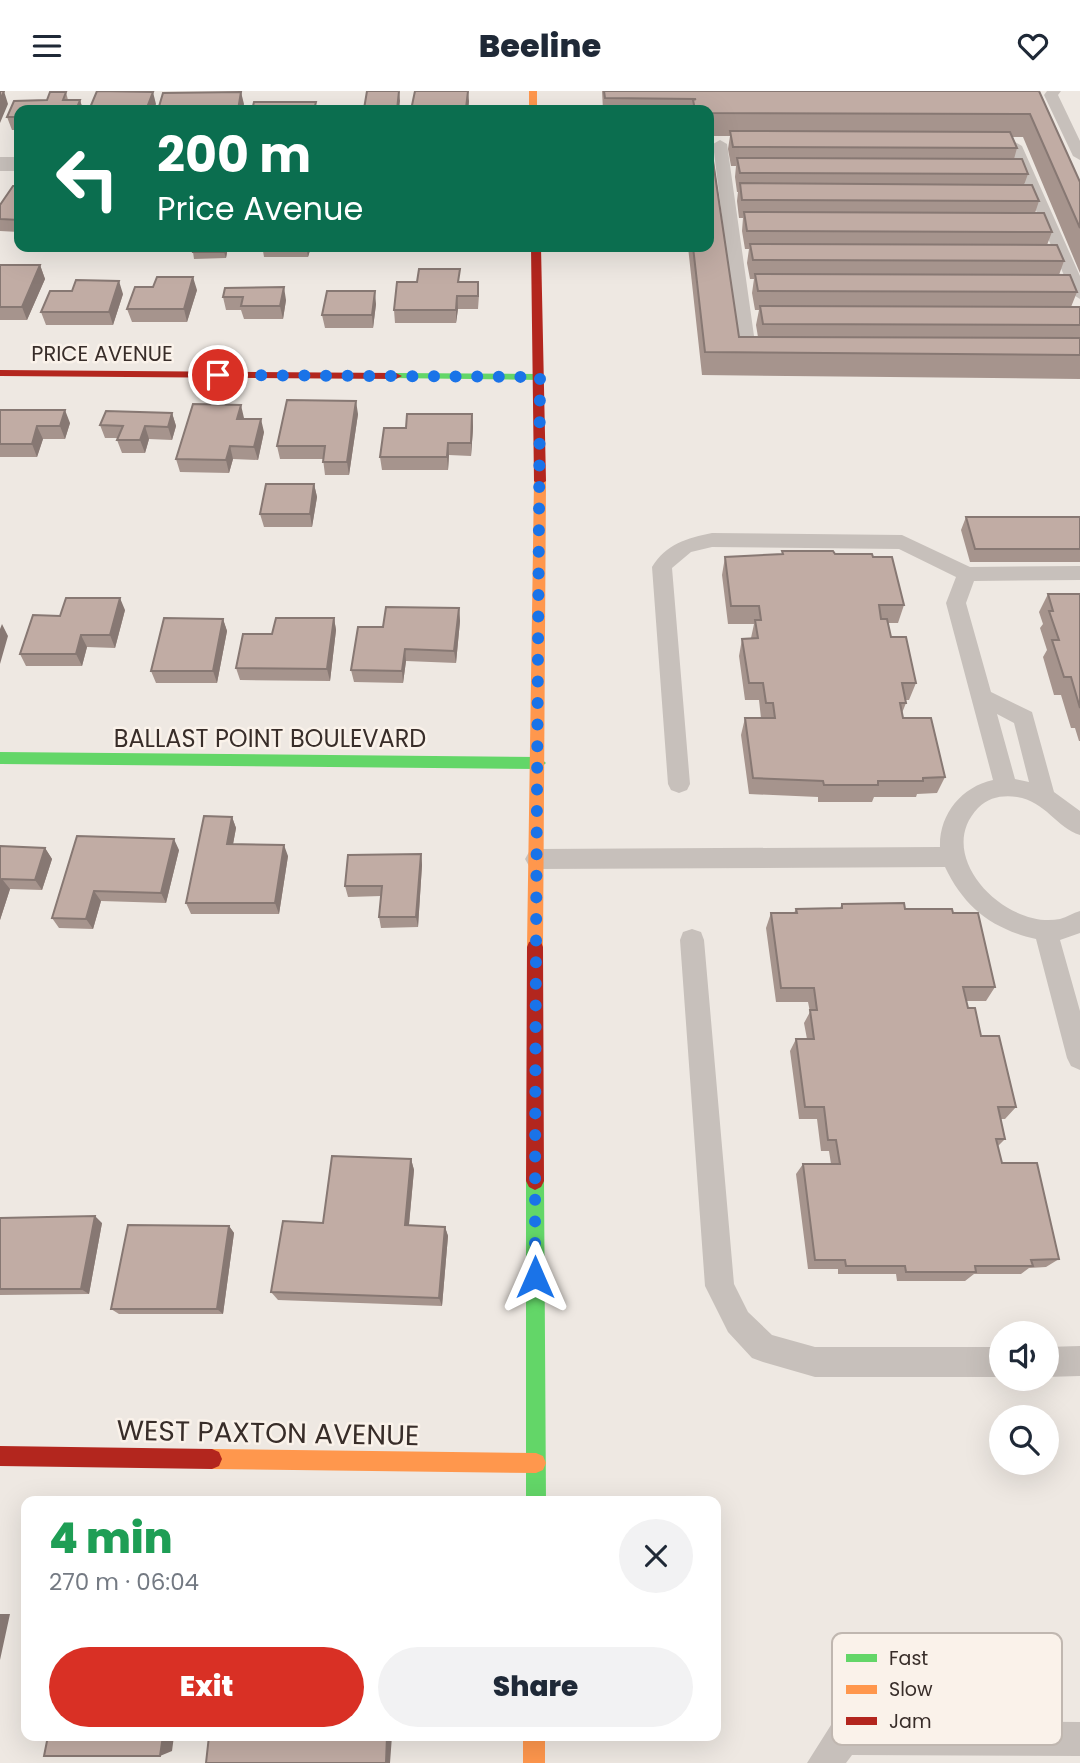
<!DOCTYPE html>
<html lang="en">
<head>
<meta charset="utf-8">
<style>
	body { margin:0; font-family:Poppins,sans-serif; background:#f2f2f3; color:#1f2937; height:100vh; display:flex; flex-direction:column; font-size:26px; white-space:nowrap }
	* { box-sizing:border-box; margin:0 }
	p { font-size:23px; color:#747a83 }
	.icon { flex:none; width:38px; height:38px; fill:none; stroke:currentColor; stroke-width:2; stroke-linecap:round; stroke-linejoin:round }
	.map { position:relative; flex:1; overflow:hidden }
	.details { position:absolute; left:21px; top:1405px; width:700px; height:245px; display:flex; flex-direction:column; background:#fff; border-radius:14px; box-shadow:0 7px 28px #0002 }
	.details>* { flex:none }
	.guide { position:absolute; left:14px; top:14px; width:700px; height:147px; border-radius:14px; box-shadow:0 7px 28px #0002; background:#0b6e4f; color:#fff; overflow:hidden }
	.controls { position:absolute; left:989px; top:1230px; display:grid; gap:14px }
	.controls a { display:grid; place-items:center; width:70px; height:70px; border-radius:50%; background:#fff; box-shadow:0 7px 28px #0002; font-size:35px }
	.pin { position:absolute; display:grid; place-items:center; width:60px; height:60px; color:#fff; margin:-30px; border:4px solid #fff; border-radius:50%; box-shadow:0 2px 7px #0007 }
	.me { position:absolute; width:77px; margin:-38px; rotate:0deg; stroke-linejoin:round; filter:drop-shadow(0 0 5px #0008) }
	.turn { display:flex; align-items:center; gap:24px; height:147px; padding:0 28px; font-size:32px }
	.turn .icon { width:91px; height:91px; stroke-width:2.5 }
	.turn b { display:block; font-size:49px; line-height:60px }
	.round { display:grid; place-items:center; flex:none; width:74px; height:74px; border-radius:37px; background:#f2f2f3 }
	.summary { display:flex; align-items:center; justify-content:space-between; height:119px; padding:0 28px }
	h1 { font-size:42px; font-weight:800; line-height:52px; color:#1e9e55 }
	.button { display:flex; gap:14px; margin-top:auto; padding:14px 28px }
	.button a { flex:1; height:80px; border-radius:42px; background:#d93025; color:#fff; font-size:28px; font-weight:800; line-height:80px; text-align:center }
	.button a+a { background:#f2f2f3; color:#1f2937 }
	header { display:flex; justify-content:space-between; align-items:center; height:91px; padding:0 28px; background:#fff; font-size:32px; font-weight:800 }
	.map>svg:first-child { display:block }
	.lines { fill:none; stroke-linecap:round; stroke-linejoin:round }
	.lane { fill:#c7c0bb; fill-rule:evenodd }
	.street { fill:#c7c0bb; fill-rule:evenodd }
	.fast { fill:#63d668; fill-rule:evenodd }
	.slow { fill:#ff974d; fill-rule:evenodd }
	.jam { fill:#b3261e; fill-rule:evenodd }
	.wall { fill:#a6948d; fill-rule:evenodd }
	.shaded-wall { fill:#877873 }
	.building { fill:#c1aca4; stroke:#877873; stroke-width:2 }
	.route { stroke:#1a73e8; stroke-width:12; stroke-dasharray:0 21.6 }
	.labels { text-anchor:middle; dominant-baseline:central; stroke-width:5; stroke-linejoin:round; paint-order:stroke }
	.far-street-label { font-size:21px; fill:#382d29; stroke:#faf2ea }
	.street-label { font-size:24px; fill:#382d29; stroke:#faf2ea }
	.near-street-label { font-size:28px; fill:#382d29; stroke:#faf2ea }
	.key { fill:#faf2ea; stroke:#c0b7b0; stroke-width:2 }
	.key-label { font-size:19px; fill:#382d29 }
</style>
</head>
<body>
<header><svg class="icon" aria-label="menu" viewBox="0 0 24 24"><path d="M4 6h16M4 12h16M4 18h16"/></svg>Beeline<svg class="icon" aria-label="heart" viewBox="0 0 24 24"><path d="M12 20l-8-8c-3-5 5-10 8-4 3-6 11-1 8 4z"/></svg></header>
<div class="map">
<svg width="1080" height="1672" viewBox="0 0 1080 1672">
	<rect width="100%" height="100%" fill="#eee8e2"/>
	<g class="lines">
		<path class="lane" d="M1047,0H1061L1058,4L1080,50V69L1073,65L1044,4Z
			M720,49L727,53L755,252L774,253L777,257C768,265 747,265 738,257L713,53Z
			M986,50L1015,51L1022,55L1080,185V208L1072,203L1010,59L981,57L979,54L981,51Z
			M712,442L902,444L970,476L1080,475V489L974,490L966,512L991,601L1032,621L1054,701L1080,720V744C1057,737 1045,710 1017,706C1003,704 989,706 978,717C932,765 1006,839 1060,828C1067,826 1073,822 1080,820V842L1060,849L1080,920V979L1071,975L1067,967L1036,848C992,838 964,816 945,776L537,778L529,775L525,768L529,761L537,758L940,756C939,724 961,696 993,689L946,512L956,486L899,458L712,456L691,461L672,477L690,693L687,699L679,702L671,699L668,693L652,476C666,453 687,447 712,442ZM997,623L1014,632L1029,691L1015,688Z
			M692,838L701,841L704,849L734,1193L748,1221L772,1244L815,1256H1001V1286H815L763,1271L752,1267L728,1241L705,1195L680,849L683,841Z
			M1080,1255V1285L1046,1286V1256Z
			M843,1629L1080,1631V1665L852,1664L846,1672H807L831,1634Z"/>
		<path class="street" d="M0,66H19V80H0Z"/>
		<path class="fast" d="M396,282L540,283L546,286L540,289L392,287L390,285Z
			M0,661L539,666L546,672L539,678L0,673Z
			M535,1081L541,1084L544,1090L546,1410H526V1090L529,1084Z"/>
		<path class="slow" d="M529,0H537V19H529Z
			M540,386L546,390L543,856L541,861L535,863L529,861L527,856L534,390Z
			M212,1358L536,1362L543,1365L546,1372L543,1379L536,1382L212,1378L205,1375L202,1368L205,1361Z
			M523,1645H545V1672H523Z"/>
		<path class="jam" d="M531,156H541L546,390L540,394L534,390Z
			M0,279L396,282L402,285L396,288L0,285Z
			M535,849L541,851L543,856L544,1090L541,1096L535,1099L529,1096L526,1090L527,856L529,851Z
			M0,1355L212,1358L219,1361L222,1368L219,1375L212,1378L0,1375Z"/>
	</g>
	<path class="wall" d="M602,0H1039L1080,91V182L1023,46H1012L1017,57L1014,68L1028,83L1024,94L1039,110L1035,122L1052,141L1047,154L1064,170L1059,184L1077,201L1071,216H1080V288L702,284L688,156H709V19H603ZM710,45H730L728,58L731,75H736L735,86L737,101H738L737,110L739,127H743L742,140L745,158H749L747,172L750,188H754L752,202L755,219H759L756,234L758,246H739Z
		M50,1H66L68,9H80L83,19H19V39H12L7,26L14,10L47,9Z
		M469,10L468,19H411Z
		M19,95V141L0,140V114Z
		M228,156L226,167L194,168L193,161Z
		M311,156L308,166H264L263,160Z
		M0,174H40L45,188L27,229H0Z
		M460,191L479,204L478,218H458L456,232H395L394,219Z
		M225,197L286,209L283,228H244L241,219H226L223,206Z
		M197,199L187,231H132L127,218Z
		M123,203L113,234H46L41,221Z
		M376,213L373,237H325L322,224Z
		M0,319L70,332L65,348H43L37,366H0Z
		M172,322L176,335L172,349L149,348L145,362H122L117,349L118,347H105L100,334Z
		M358,323L349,384H325L323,368H280L277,355Z
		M472,323L473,336L471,365L449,364L448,379H382L380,366L406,337Z
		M244,328L264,341L258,369L233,368L229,382L180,381L176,368Z
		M314,393L317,406L312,436H264L260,423Z
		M966,426H1080V471H970L961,439Z
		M782,460L873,466L904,514L898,532H888L891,546L916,592L909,609H906V612L902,622L903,627L945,686L937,702L917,703L916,706H874L872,711H818V706L749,703L741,644L745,627H761L759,609H745L739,565L742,548L751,547L754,533H728L722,484L725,466L782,463Z
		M1048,503H1080V650H1079L1075,637H1071L1061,604H1054L1043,566L1047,559L1040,537L1043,533L1039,521Z
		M459,517L460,530L456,572L406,570L403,592L354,591L351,579L383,536Z
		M125,519L115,557L87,556L82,575H26L20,563L60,525Z
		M334,527L336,539L330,590L240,589L236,577L272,543Z
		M223,528L227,540L217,592H156L151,580Z
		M232,726L236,737L233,753L288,765L279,823H191L186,812Z
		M77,745L179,759L166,812L101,810L93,838L59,837L52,827Z
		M0,755L45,757L52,768L42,799L10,798L0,829Z
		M421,763L422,774L418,836L381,837L379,826L381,805L348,806L345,795Z
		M842,813L953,822L995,896L986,910H966L968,917L981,945L1016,1016L1005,1028H1001L1005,1048L998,1055L1002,1072L1059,1168L1046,1176L1029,1177L1021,1183H974L965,1190H897L896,1183H838V1178H808L796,1083L803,1073H831L829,1060H821L817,1028H799L790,960L796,948H807L804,932L810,921L808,911H776L766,837L771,822H794L796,818L840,817Z
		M411,1068L414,1079L409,1134L445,1136L448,1145L442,1215L278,1209L271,1201L323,1132Z
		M0,1127L102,1132L89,1203L0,1204Z
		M229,1135L234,1142L223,1223H119L111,1218Z"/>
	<path class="shaded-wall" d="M4,0L8,13L0,32V9Z
		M399,0L400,10L399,19H397Z
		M468,0L469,10L468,19H466Z
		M153,1L156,13L154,19H146Z
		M241,1L244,13L243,19H238Z
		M80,9L83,19H76Z
		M225,156H228L226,167L224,161Z
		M308,156H311L308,166L307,160Z
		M40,174L45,188L27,229L22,216Z
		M193,186L197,199L187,231L184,218Z
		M119,190L123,203L113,234L109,221Z
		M284,196L286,209L283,228L280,215Z
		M375,200L376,213L373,237L372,224Z
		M457,205L458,218L456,232V219Z
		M356,310L358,323L349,384L347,371Z
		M241,314L244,327L237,328Z
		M65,319L70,332L65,348L60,335Z
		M172,322L176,335L172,349L168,336Z
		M472,323L473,336L471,365V352Z
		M261,328L264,341L258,369L254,356Z
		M37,335L43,348L37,366L32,353Z
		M145,335L149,348L145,362L140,349Z
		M448,352L449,364L448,379L447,366Z
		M230,355L233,368L229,382L226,369Z
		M314,393L317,406L312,436L310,423Z
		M120,507L125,519L115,557L110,544Z
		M459,517L460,530L456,572L454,560Z
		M334,527L336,539L330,590L327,578Z
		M223,528L227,540L217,592L213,580Z
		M2,533L8,545L0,573V538Z
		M81,544L87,556L82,575L76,563Z
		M405,558L406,570L403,592L402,580Z
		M232,726L236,737L231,764L227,753Z
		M174,748L179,759L166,812L161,802Z
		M284,754L288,765L279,823L275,812Z
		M45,757L52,768L42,799L35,789Z
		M421,763L422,774L418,836L416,826Z
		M2,788L10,798L0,829V794Z
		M94,800L101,810L93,838L86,828Z
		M411,1068L414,1079L408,1143L405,1134Z
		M95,1125L102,1132L89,1203L81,1198Z
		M229,1135L234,1142L223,1223L217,1218Z
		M445,1136L448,1145L442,1215L439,1207Z
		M0,1523H10L0,1569Z
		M163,1645H174L172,1660L160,1665Z
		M387,1645H392L390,1672H386Z"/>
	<path class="building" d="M0,0H4L0,9Z
		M97,0L153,1L146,19H89Z
		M367,0H399L397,19H332V18H364Z
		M415,0H468L466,17H448L447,19H411Z
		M604,0H1039L1080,91V137L1030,23L709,22V19H695L693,9L696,8L605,7Z
		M50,1H66L63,9H80L76,19H19V26H7L14,10L47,9Z
		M241,1L238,19H158L163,2Z
		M254,11H316L314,19H252Z
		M730,40L1010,41L1017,57L733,56Z
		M709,43L739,246L1080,247V264L705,261L693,156H709Z
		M737,67L1022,68L1028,83L740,82Z
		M740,92L1032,94L1039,110L742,109Z
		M13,95H19V129L0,128V114Z
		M744,121L1044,122L1052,141L747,140Z
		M750,153L1057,154L1064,170L753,169Z
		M194,156H225L224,161H193Z
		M263,156H308L307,160H263Z
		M0,174H40L22,216H0Z
		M419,178H460L458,191H478V205H457L456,219H394L397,191H417Z
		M755,183L1070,184L1077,201L758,200Z
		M157,186H193L184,218H127L135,196H153Z
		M76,189L119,190L109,221H41L50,200H72Z
		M284,196L280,215H241L243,206H223L225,197Z
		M327,200H375L372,224H322Z
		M760,215L1080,216V234L763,233Z
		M287,309L356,310L347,371H323L325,355H277Z
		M193,313L241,314L237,328H261L254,356L230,355L226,369L176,368Z
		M0,319H65L60,335H37L32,353H0Z
		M106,320L172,322L168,336L145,335L140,349H117L123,335L100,334Z
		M407,323H472L471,352H448L447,366H380L384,337H406Z
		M266,393H314L310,423H260Z
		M966,426H1080V458H975Z
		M782,460H833L835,463H872L873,466H892L904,514H879L881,528H887L891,546H906L916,592H902L906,612H900L903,627H931L945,686L923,687V690H878V694H824L823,690L753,687L745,627H775L773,612H766L763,592H749L742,548L758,547L755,529H761L759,515H731L725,466L783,463Z
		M1048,503H1080V617L1071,586H1064L1052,549H1059L1049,520H1053Z
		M66,507H120L110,544H81L76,563H20L33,524L60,525Z
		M386,516L459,517L454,560L405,558L402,580L351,579L358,536H383Z
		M164,527L223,528L213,580H151Z
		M276,527H334L327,578L236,577L243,543H272Z
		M204,725L232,726L227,753L284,754L275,812H186Z
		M77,745L174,748L161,802L94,800L86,828L52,827Z
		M0,755L45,757L35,789L2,788L0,794Z
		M421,763L416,826H379L382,795H345L348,764Z
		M904,812L905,818H952L953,822H978L995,896H963L968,917H975L981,945H999L1016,1016H998L1005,1048H996L1002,1072H1037L1059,1168L1031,1169L1033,1175H975L976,1181H906L905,1175H846L845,1169H815L803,1073H840L836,1049H828L824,1016H805L796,948H814L810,919H817L814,897H781L771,822H797L796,818L842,817V813Z
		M332,1065L411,1068L405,1134L445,1136L439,1207L271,1201L283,1130L323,1132Z
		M95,1125L81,1198H0V1127Z
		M128,1134L229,1135L217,1218H111Z
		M48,1645H163L160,1665H44Z
		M209,1645H387L386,1672H206Z"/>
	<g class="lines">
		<path class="route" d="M218,284L540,286C538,586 535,886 535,1186"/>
	</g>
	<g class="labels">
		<g class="far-street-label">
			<text x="102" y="262">PRICE AVENUE</text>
		</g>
		<g class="street-label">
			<text x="270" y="647">BALLAST POINT BOULEVARD</text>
		</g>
		<g class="near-street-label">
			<text transform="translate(268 1342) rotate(1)">WEST PAXTON AVENUE</text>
		</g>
	</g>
	<rect x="832" y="1542" width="230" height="112" rx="10" class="key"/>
	<rect x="846" y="1563" width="31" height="8" fill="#63d668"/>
	<rect x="846" y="1594" width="31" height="9" fill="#ff974d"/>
	<rect x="846" y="1626" width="31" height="8" fill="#b3261e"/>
	<g class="key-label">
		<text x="889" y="1574">Fast</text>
		<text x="889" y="1605">Slow</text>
		<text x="889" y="1637">Jam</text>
	</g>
</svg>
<div class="controls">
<a><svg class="icon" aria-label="sound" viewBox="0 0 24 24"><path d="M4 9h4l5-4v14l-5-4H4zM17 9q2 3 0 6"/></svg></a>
<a><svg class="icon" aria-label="search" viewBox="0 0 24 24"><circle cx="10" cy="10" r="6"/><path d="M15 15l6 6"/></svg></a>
</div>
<div class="pin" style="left:218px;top:284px;background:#d93025"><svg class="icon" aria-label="arrive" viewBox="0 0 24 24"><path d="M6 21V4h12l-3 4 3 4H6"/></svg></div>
<svg class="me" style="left:535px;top:1186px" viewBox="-20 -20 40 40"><path d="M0-17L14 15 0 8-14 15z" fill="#1a73e8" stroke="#fff" stroke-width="4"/></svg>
<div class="guide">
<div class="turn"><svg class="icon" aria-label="left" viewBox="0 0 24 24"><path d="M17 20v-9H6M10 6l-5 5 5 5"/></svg><div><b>200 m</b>Price Avenue</div></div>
</div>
<section class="details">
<div class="summary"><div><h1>4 min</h1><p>270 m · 06:04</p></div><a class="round"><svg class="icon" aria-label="close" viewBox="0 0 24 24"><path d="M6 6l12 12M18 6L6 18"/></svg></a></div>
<div class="button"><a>Exit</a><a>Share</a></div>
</section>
</div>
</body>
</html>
